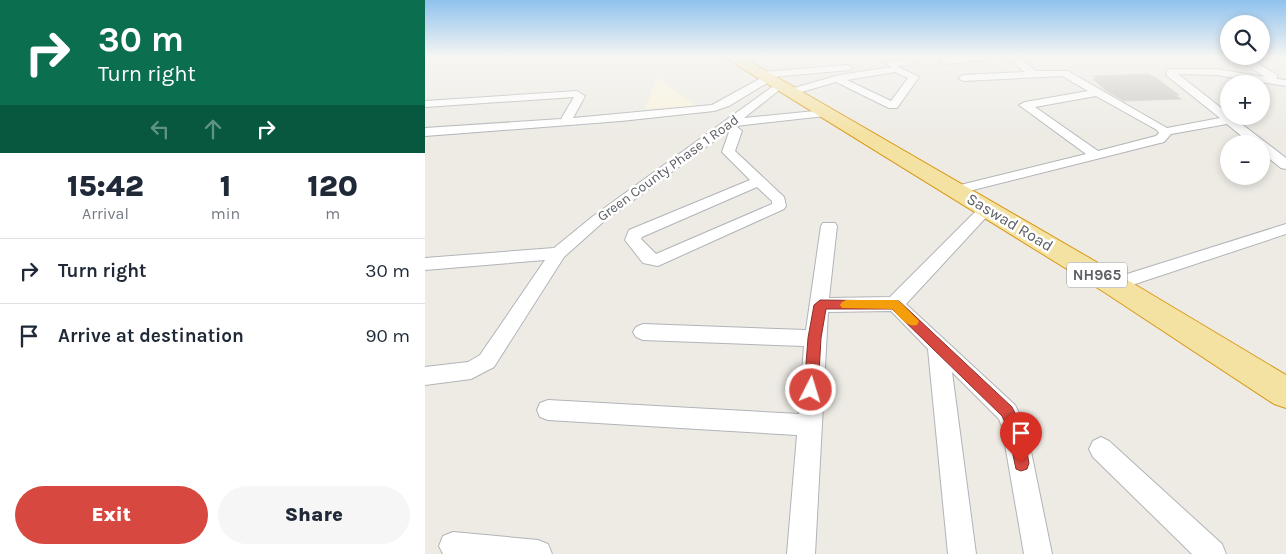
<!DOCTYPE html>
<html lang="en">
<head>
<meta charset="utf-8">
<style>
	body { margin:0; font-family:Karla,sans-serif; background:#f6f6f7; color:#1f2937; height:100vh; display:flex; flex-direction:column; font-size:19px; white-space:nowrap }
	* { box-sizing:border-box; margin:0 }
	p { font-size:16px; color:#747a83 }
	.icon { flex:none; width:28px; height:28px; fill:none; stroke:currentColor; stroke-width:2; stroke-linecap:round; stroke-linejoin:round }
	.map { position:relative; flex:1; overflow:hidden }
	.panel { display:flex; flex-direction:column; background:#fff; width:425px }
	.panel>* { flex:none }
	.banner { background:#0b6e4f; color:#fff; overflow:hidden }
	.buttons { position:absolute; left:795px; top:15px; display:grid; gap:10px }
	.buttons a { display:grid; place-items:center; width:50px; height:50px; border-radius:50%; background:#fff; box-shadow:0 2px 8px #0003; font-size:25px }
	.pin { position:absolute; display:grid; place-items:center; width:42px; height:42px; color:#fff; margin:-51px -21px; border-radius:50% 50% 50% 0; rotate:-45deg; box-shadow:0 0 5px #0007 }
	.pin .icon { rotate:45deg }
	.me { position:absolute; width:55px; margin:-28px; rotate:5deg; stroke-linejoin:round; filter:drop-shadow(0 0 4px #0008) }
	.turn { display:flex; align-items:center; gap:18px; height:105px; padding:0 15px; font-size:22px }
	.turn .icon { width:65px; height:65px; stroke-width:2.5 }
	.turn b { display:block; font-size:35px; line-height:42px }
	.lanes { display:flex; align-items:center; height:48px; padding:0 15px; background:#0003; justify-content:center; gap:25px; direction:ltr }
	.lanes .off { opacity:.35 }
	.eta { display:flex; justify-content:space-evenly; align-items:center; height:85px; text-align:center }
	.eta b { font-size:30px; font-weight:800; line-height:35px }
	.action { display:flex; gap:10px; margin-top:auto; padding:10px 15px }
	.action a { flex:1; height:58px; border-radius:30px; background:#d74940; color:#fff; font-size:20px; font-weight:800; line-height:58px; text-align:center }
	.action a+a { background:#f6f6f7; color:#1f2937 }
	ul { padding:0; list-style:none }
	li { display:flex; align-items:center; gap:15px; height:65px; padding:0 15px; border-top:1px solid #e0e1e3 }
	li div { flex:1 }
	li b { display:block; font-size:19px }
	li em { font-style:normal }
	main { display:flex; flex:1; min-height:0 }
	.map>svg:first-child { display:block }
	.commercial { fill:#faf3dc }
	.building { fill:#c9c6c1; stroke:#d1cdc3 }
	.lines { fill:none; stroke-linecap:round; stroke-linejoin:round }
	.minor-casing { stroke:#b1b4b8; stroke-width:2 }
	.trunk-casing { stroke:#da9917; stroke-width:2 }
	.minor { fill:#fff; fill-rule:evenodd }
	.trunk { fill:#f4e2a3; fill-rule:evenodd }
	.route { fill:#d74940; stroke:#8c2f2a }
	.slow { fill:#f59e0b }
	.labels { text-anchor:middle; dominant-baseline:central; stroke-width:5; stroke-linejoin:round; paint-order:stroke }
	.far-street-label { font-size:14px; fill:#5c5f63; stroke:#fff }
	.shield { fill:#fff; stroke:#8d8f92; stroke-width:1 }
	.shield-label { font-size:15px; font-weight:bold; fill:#5c5f63 }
	.street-label { font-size:16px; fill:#5c5f63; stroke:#fff }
</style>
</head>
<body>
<main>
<section class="panel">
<div class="banner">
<div class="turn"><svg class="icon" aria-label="right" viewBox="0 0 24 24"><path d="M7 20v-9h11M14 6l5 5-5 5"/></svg><div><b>30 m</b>Turn right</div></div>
<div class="lanes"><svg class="icon off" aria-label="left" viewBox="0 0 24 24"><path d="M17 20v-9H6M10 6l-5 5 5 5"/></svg><svg class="icon off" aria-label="ahead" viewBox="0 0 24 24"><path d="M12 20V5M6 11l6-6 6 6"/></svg><svg class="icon" aria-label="right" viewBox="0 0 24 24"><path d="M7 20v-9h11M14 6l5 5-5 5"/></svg></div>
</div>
<div class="eta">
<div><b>15:42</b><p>Arrival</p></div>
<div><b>1</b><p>min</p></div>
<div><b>120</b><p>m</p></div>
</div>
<ul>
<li><svg class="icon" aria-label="right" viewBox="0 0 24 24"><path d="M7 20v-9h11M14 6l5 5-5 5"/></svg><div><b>Turn right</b></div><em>30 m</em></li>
<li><svg class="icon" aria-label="arrive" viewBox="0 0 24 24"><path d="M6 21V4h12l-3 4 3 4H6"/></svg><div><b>Arrive at destination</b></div><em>90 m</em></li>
</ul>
<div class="action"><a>Exit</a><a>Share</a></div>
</section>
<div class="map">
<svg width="861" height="554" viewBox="0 0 861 554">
	<rect width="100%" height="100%" fill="#edebe4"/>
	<path class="commercial" d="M232,77L271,106L220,109Z"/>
	<path class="building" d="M723,74L730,77L754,95H750L756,99L699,101L680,90L668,79H672L668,76Z"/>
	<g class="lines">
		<defs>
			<path id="minor" d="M476,57H486L490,62L485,65L472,66L494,77L472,108H464L411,82L366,95L361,92L362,90L414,75L467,67L460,64L465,61L478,60ZM470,72L483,78L466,101L422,80Z
				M530,57H565L560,60L518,64L513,61L518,58Z
				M582,57H593L611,71H643L742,128L795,118L741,75L742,69H791L840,77L810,57H822L852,75V79L861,80V86L791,75L753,74L804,114V116H806L861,158V169L856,168L836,152V144H826L802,124L746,134L739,142L532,194L527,193L525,190L527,187L661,154L594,105L600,102L663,91L637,76L538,81L533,78L538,75L600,72ZM671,96L732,130L734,133L731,136L673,151L610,107Z
				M422,65L427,68L425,70L347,77V80L304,106L289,111L196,121L0,136V128L136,119L149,97L0,107V101L152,91L160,96L148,118L287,105L336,78L332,75L337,72Z
				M354,82L358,83L359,85L358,87L319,118L400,110L406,113L400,116L311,126L317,131L310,151L359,197L361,206L359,209L233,266L218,263L200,240L204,230L325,180L297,152L304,132L303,131L177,223L139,257L69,367L46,379L0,385V367L43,362L55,355L120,260L0,270V258L129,248L167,217ZM332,187L347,201V204L231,254L216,239L217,237Z
				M561,204L566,206L568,209L566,212L481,304L590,405L601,427L627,554H599L577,427L574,419L527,372L551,554H523L503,349L466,311L403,312L390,554H362L372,435L123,420L115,417L112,410L115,403L123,400L374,414L379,346L218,340L211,337L208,332L211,327L218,324L381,330L396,226L398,223H410L412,226L404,298L465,297L556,206Z
				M861,224V234L689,291L683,290L680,285L683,280Z
				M676,437L684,441L797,544L801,554H767L668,457L664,449L668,441Z
				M28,532L113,540L123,544L127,554H18L14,546L18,536Z"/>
			<path id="trunk" d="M299,57H317L699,278L861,375V408L849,404L679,292Z"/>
		</defs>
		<use href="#minor" class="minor-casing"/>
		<use href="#trunk" class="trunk-casing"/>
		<use href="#minor" class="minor"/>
		<use href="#trunk" class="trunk"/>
	</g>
	<linearGradient id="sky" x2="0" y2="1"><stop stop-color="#8fc2ee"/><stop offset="0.42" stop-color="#f7f6f3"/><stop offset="1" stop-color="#f7f6f3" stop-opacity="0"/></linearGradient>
	<rect width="861" height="135" fill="url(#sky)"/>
	<path class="route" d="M395,300L474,301L587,407L597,427L604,463L602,469L596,471L591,469L582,427L577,416L467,309H401L396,338L393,390L391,395L386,397L381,395L379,390L383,338L389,305Z"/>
	<path class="slow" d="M421,300H470L474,301L494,321L492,325C482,328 474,316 467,309L417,308L415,305L417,302Z"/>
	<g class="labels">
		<g class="far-street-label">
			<text transform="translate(243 168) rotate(-36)">Green County Phase 1 Road</text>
		</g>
		<rect class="shield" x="642" y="262.5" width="60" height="25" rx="4"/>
		<g class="shield-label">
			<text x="672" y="275">NH965</text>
		</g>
		<g class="street-label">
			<text transform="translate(585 222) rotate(31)">Saswad Road</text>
		</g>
	</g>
</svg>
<div class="buttons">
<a><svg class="icon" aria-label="search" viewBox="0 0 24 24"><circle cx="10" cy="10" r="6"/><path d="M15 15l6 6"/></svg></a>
<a>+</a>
<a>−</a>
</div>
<div class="pin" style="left:596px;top:463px;background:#d93025"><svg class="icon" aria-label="arrive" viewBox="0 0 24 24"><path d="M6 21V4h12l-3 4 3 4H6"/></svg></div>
<svg class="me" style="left:386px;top:390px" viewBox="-20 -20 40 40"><circle r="17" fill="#d74940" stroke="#fff" stroke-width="3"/><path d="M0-11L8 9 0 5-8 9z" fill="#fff"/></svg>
</div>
</main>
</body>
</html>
